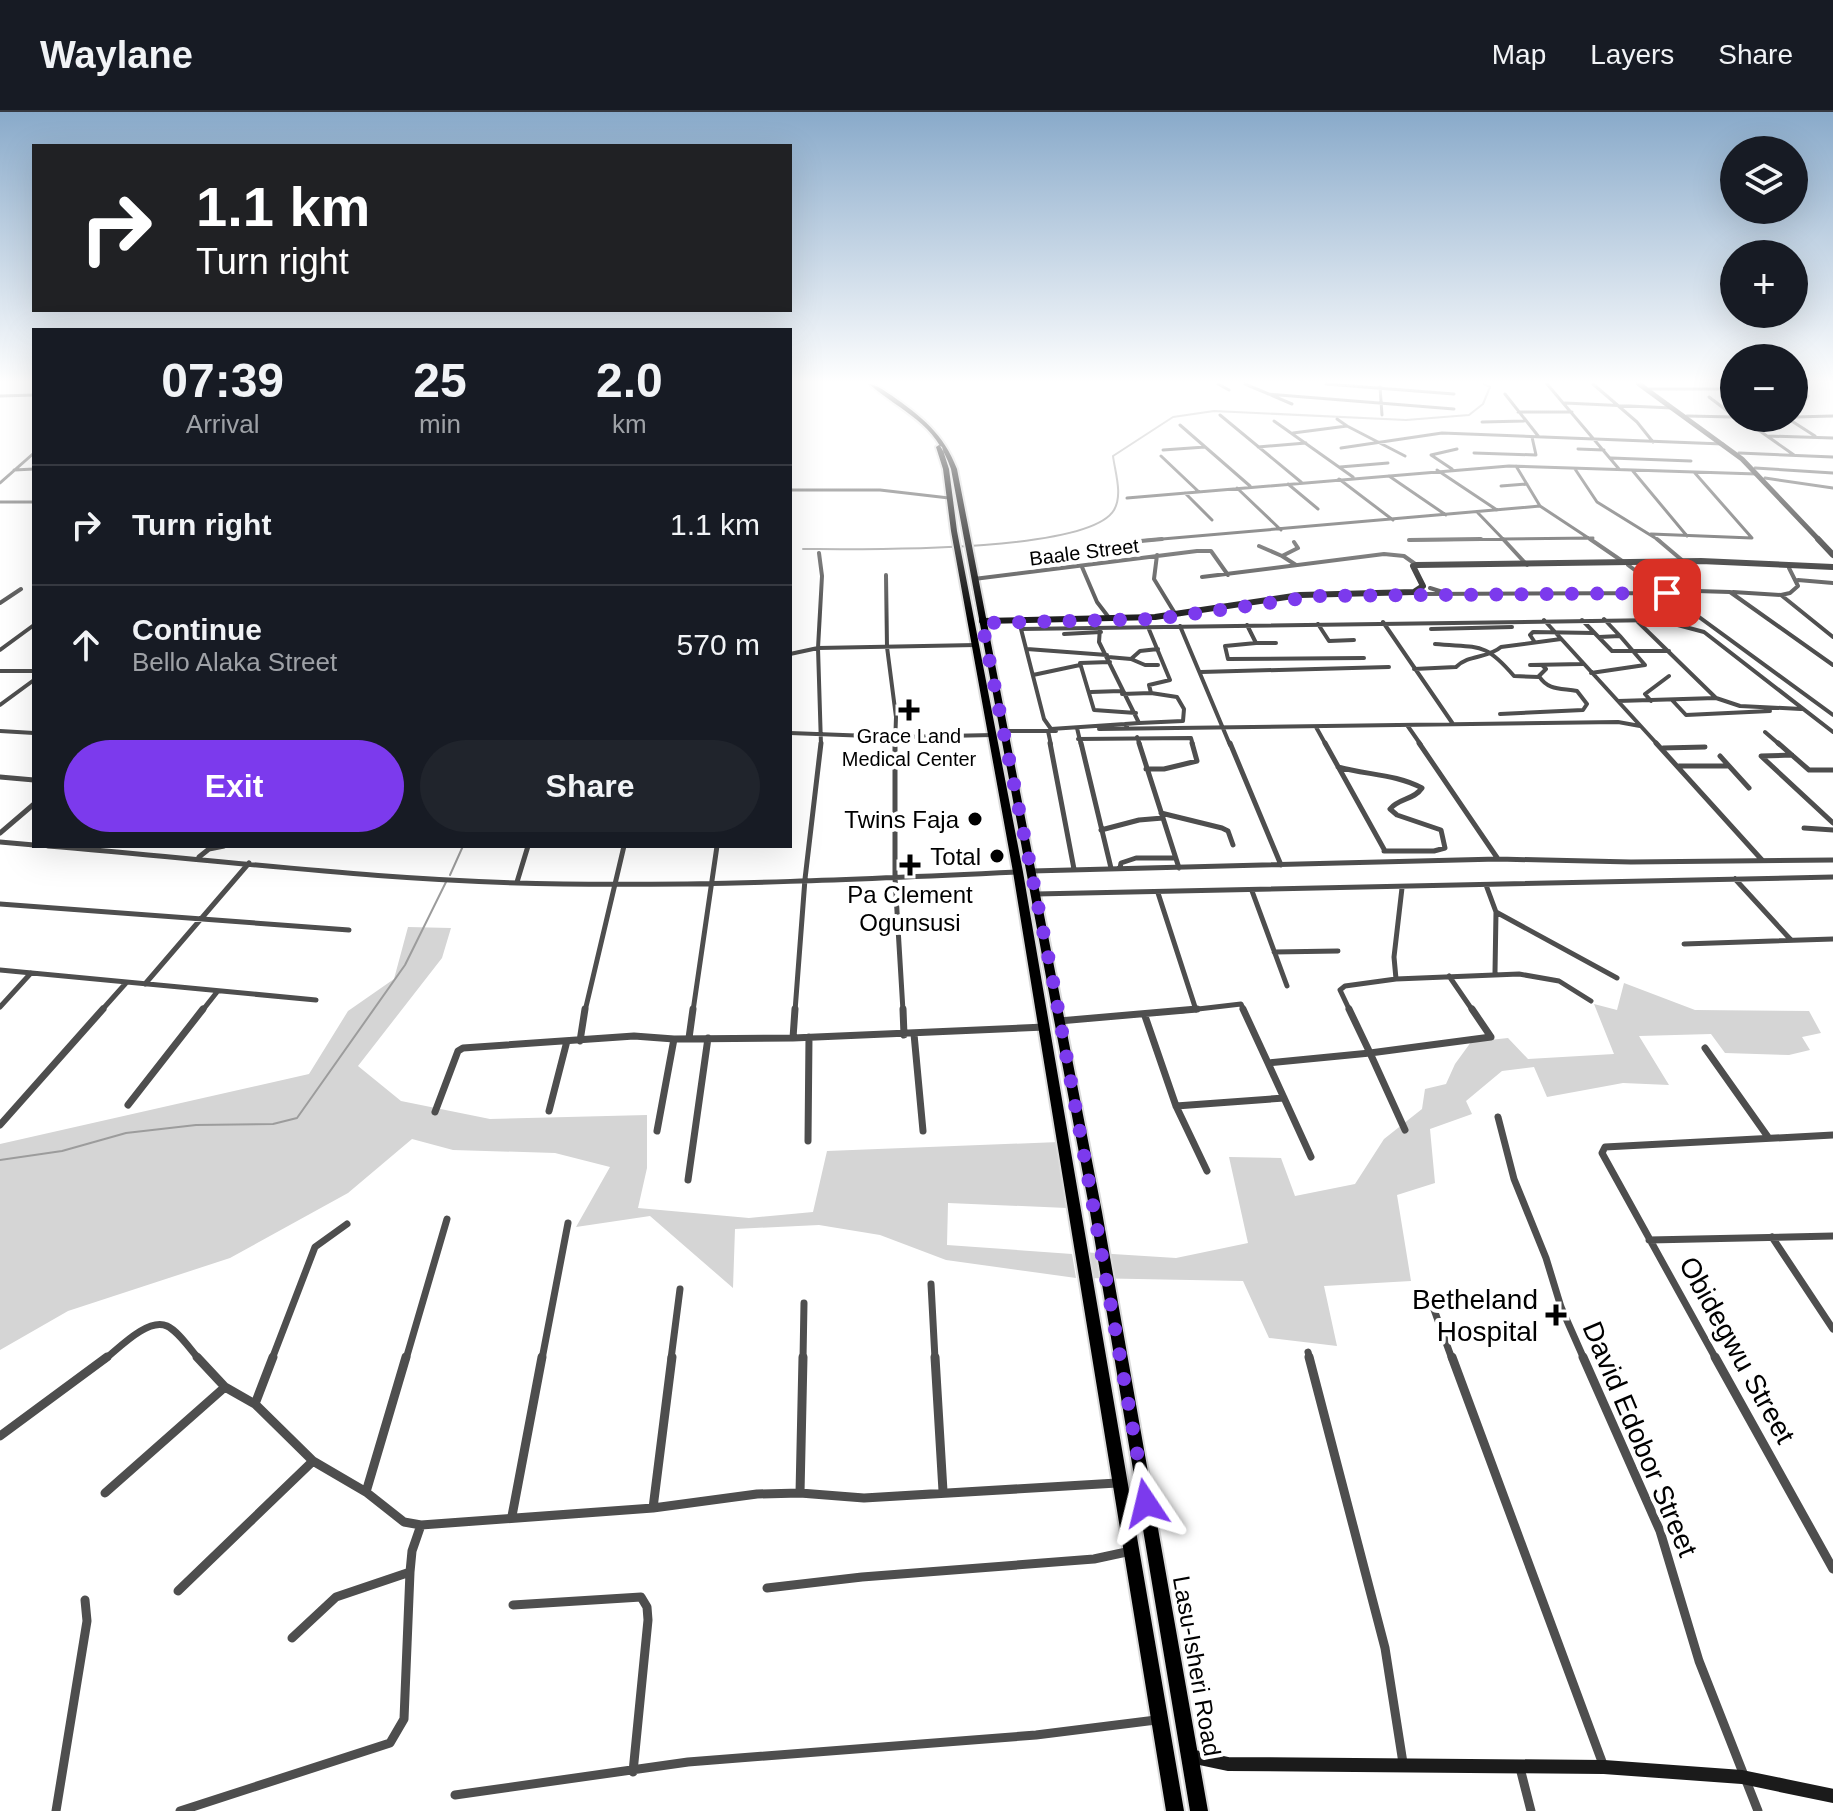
<!DOCTYPE html>
<html lang="en">
<head>
<meta charset="utf-8">
<style>
	body { margin:0; font-family:Helvetica,sans-serif; background:#20242c; color:#f1f3f6; height:100vh; display:flex; flex-direction:column; font-size:30px; white-space:nowrap }
	* { box-sizing:border-box; margin:0 }
	p { font-size:26px; color:#9ea1a6 }
	.icon { flex:none; width:44px; height:44px; fill:none; stroke:currentColor; stroke-width:2; stroke-linecap:round; stroke-linejoin:round }
	.map { position:relative; flex:1; overflow:hidden }
	.sheet { position:absolute; left:32px; top:216px; width:760px; height:520px; display:flex; flex-direction:column; background:#171b24; border-radius:0px; box-shadow:0 8px 32px #0002 }
	.sheet>* { flex:none }
	.banner { position:absolute; left:32px; top:32px; width:760px; height:168px; border-radius:0px; box-shadow:0 8px 32px #0002; background:#202124; color:#fff; overflow:hidden }
	.tools { position:absolute; left:1720px; top:24px; display:grid; gap:16px }
	.tools a { display:grid; place-items:center; width:88px; height:88px; border-radius:50%; background:#171b24; box-shadow:0 8px 32px #0002; font-size:40px }
	.pin { position:absolute; display:grid; place-items:center; width:68px; height:68px; color:#fff; margin:-34px; border-radius:16px; box-shadow:0 4px 12px #0006 }
	.me { position:absolute; width:88px; margin:-44px; rotate:350deg; stroke-linejoin:round; filter:drop-shadow(0 0 6px #0008) }
	.turn { display:flex; align-items:center; gap:28px; height:168px; padding:0 32px; font-size:36px }
	.turn .icon { width:104px; height:104px; stroke-width:2.5 }
	.turn b { display:block; font-size:56px; line-height:68px }
	.eta { display:flex; justify-content:space-evenly; align-items:center; height:136px; text-align:center }
	.eta b { font-size:48px; font-weight:700; line-height:56px }
	.cta { display:flex; gap:16px; margin-top:auto; padding:16px 32px }
	.cta a { flex:1; height:92px; border-radius:48px; background:#7c3aed; color:#fff; font-size:32px; font-weight:700; line-height:92px; text-align:center }
	.cta a+a { background:#20242c; color:#f1f3f6 }
	ul { padding:0; list-style:none }
	li { display:flex; align-items:center; gap:24px; height:120px; padding:0 32px; border-top:2px solid #363941 }
	li div { flex:1 }
	li b { display:block; font-size:30px }
	li em { font-style:normal }
	header { display:flex; align-items:center; gap:48px; box-sizing:border-box; height:112px; padding:0 40px; background:#171b24; border-bottom:2px solid #363941 }
	header strong { font-size:38px }
	nav { display:flex; gap:44px; margin-inline-start:auto; font-size:28px }
	.map>svg:first-child { display:block }
	.green { fill:#d5d5d5 }
	.lines { fill:none; stroke-linecap:round; stroke-linejoin:round }
	.stream { stroke:#9c9c9c; stroke-width:2 }
	.primary-casing { stroke:#dbdbdb; stroke-width:4 }
	.street-far4 { stroke:#4e4e4e; stroke-width:3 }
	.street-far3 { stroke:#4e4e4e; stroke-width:4 }
	.street-far2 { stroke:#4e4e4e; stroke-width:5 }
	.street-far1 { stroke:#4e4e4e; stroke-width:7 }
	.street { stroke:#4e4e4e; stroke-width:9 }
	.secondary-far2 { stroke:#1b1b1b; stroke-width:5 }
	.secondary-far1 { stroke:#1b1b1b; stroke-width:6 }
	.secondary { stroke:#1b1b1b; stroke-width:14 }
	.primary { fill:#000; fill-rule:evenodd }
	.route { stroke:#7c3aed; stroke-width:14; stroke-dasharray:0 25.2 }
	.poi-dot { fill:#000; stroke:#fff; stroke-width:3 }
	.labels { text-anchor:middle; dominant-baseline:central; stroke-width:8; stroke-linejoin:round; paint-order:stroke }
	.far-street-label { font-size:20px; fill:#000; stroke:#fff }
	.far-poi-label { font-size:20px; fill:#000; stroke:#fff }
	.poi-label { font-size:24px; fill:#000; stroke:#fff; text-anchor:end }
	.street-label { font-size:24px; fill:#000; stroke:#fff }
	.near-poi-label { font-size:28px; fill:#000; stroke:#fff; text-anchor:end }
	.near-street-label { font-size:28px; fill:#000; stroke:#fff }
</style>
</head>
<body>
<header>
<strong>Waylane</strong>
<nav><a>Map</a><a>Layers</a><a>Share</a></nav>
</header>
<div class="map">
<svg width="1833" height="1699" viewBox="0 0 1833 1699">
	<rect width="100%" height="100%" fill="#fff"/>
	<path class="green" d="M408,815L451,816L442,846L358,954L401,989L490,1007L647,1003V1056L638,1096L749,1106L813,1100L827,1039L1059,1030L1067,1096L948,1091L947,1133L1072,1142L1076,1166L946,1148L880,1123L819,1113L735,1117L733,1176L650,1104L576,1115L610,1055L555,1041L453,1038L412,1027L348,1081L230,1146L68,1199L0,1238V1032L309,962L348,899L394,867Z
		M1624,871L1695,898L1809,899L1821,921L1802,925L1810,938L1789,943L1725,941L1711,922L1639,924L1669,973L1623,971L1547,985L1534,955L1502,959L1466,989L1472,1002L1430,1017L1435,1071L1397,1083L1411,1169L1324,1174L1337,1234L1269,1226L1243,1169L1085,1166L1081,1140L1176,1146L1248,1131L1229,1045L1281,1046L1295,1084L1355,1072L1384,1027L1422,997L1425,977L1446,972L1455,952L1471,930L1508,926L1528,947L1614,942L1594,892L1617,898Z"/>
	<g class="lines">
		<path class="stream" d="M803,437C855,437 1088,442 1114,398C1123,383 1115,360 1113,344L1173,305L1214,299L1406,308L1469,303L1483,292L1490,275L1484,272
			M450,763L463,734
			M0,1048L62,1039L126,1021L196,1013L273,1012L297,1006L405,853L446,770"/>
		<defs>
			<path id="primary" d="M869,272C877,273 883,278 891,283C921,304 944,322 957,357L1102,1100L1208,1699H1190L1090,1100L951,357C935,310 903,301 869,272Z
				M939,333L942,335L949,357L957,419L1023,760L1184,1699H1166L1013,760L951,419L943,357L936,335Z"/>
		</defs>
		<use href="#primary" class="primary-casing"/>
		<path class="street-far4" d="M1218,272L1229,278
			M1245,272L1292,292
			M1326,272L1454,282
			M1547,272L1619,357
			M1593,272L1637,310L1653,330
			M1380,275L1382,303
			M1649,277H1720
			M1268,282L1454,297
			M1505,282L1539,325
			M0,284L34,283
			M1709,285L1734,304
			M1565,291L1672,296
			M1794,292L1804,291L1808,284
			M1518,300H1572
			M1220,303L1301,370
			M1687,304L1734,305
			M1794,305L1833,304
			M1741,306L1767,324L1833,326
			M1787,306L1815,324
			M1337,307L1347,314
			M1274,309L1353,365
			M1482,310L1524,309
			M1180,313L1250,374
			M1293,321L1347,314L1405,344
			M1767,324L1794,343
			M1258,335L1306,331
			M1341,336L1442,321L1723,332
			M1578,337L1604,338
			M1163,338L1205,335
			M1474,341L1536,343L1532,325
			M1739,341L1833,345
			M1161,344L1199,380
			M1611,346L1691,349
			M1516,354L1540,394L1593,429
			M1340,355L1388,351
			M1755,356L1833,361
			M1452,357L1431,343L1457,337
			M1575,357L1597,390L1660,429
			M14,358L34,357
			M1437,358L1497,398
			M1632,358L1687,424
			M1389,364L1446,403
			M1765,366L1833,376
			M1339,367L1393,408
			M0,371L34,341
			M1288,372L1318,397
			M1501,374L1527,372
			M1237,376L1281,418
			M790,378H880L949,386
			M1185,381L1212,408
			M1127,386L1509,354L1757,362
			M0,390H34
			M1478,401L1505,429
			M1651,422L1752,426L1694,360
			M1409,428L1593,426
			M1139,429L1540,394"/>
		<path class="street-far3" d="M1503,427L1527,453
			M1590,427L1625,451
			M1657,427L1683,449
			M1409,428L1481,427
			M1130,430L1162,427
			M1294,430L1298,436L1282,444L1296,453
			M1259,434L1282,444
			M819,441L822,464L818,536L821,633
			M1157,443L1154,467L1176,503
			M1628,453L1833,603
			M1082,455L1097,490L1110,507
			M1789,456L1798,474L1790,481L1781,483L1833,525
			M886,463L887,535L896,605L895,633
			M1202,465L1384,442L1404,444L1418,454
			M974,467L1197,439H1211L1228,463
			M1798,468L1833,471
			M1430,476L1446,481
			M1663,478L1730,480L1833,553
			M1733,480L1781,483
			M1421,482L1667,481
			M0,491L21,477
			M1544,508L1658,633
			M1582,508L1612,539H1669
			M1636,508L1716,586
			M1383,510L1453,612
			M1318,512L1329,529L1354,528
			M1247,513L1256,531H1276
			M1180,514L1230,633
			M1100,516L1099,530L1139,611L1125,612L1127,615
			M1431,517L1512,515
			M1064,522L1101,520
			M1599,525L1620,524L1604,507
			M1534,529L1530,523L1533,520L1594,521
			M1256,531L1225,534L1228,547L1364,546
			M1435,532C1479,536 1484,529 1514,564L1539,565
			M1027,537L1107,543
			M0,538L34,513
			M790,542L818,536L976,533
			M1108,545L1131,547L1140,539L1158,537
			M1131,547L1145,553H1158
			M1110,550L1080,551L1094,598L1136,601
			M1530,553L1583,552
			M1414,557L1456,555C1469,542 1487,547 1501,535L1561,527
			M0,559H34
			M1201,560L1389,555
			M1591,561L1645,553L1620,524
			M1033,563L1080,553
			M1091,580L1121,579
			M1122,582L1151,581L1149,573L1170,568L1148,515
			M1672,588L1686,603L1770,599
			M1618,589L1716,586L1740,594L1801,597
			M1651,589L1645,582L1669,564
			M0,593L34,568
			M1500,602L1583,598L1587,592L1577,579C1562,576 1548,579 1539,564L1546,557L1542,553
			M1139,611L1183,609L1184,597L1177,585L1151,581
			M1125,612L1051,617L1044,607L1021,517L1659,508L1704,520L1833,620
			M1407,613L1421,633
			M1316,615L1326,633
			M1077,616L1081,633
			M1099,617L1618,610L1640,614
			M0,619L34,621
			M1004,619H1056
			M1048,619L1051,633
			M1765,620L1780,633
			M790,621L896,625L993,623
			M1137,625L1140,633
			M1078,627L1191,626L1193,633"/>
		<path class="street-far2" d="M895,631V766L903,899
			M1050,631L1074,757
			M1081,631L1111,756
			M1139,631L1179,756
			M1230,631L1281,753
			M1325,631L1385,739
			M1419,631L1498,747
			M1656,631L1762,748
			M1778,631L1809,658H1833
			M1663,636L1705,635
			M1792,643L1761,644L1833,711
			M1720,644L1749,676
			M1679,654H1728
			M1338,655C1367,663 1396,662 1422,676C1414,688 1399,686 1390,697L1397,703L1441,718L1445,736L1434,739H1384
			M1146,657H1164L1197,649L1192,631
			M0,665L34,668
			M1161,701L1222,716L1228,719L1233,733
			M1804,716L1833,718
			M1101,718L1139,708L1163,706
			M0,721L34,692
			M0,730L34,733
			M48,734C219,748 391,770 563,772C714,774 867,767 1018,760
			M199,745L209,737L224,734
			M1120,756L1121,751L1136,746H1175
			M1032,759L1498,747L1631,750L1833,748
			M1735,767L1791,828
			M517,770L528,734
			M1486,773L1496,800L1495,860
			M1252,779L1287,874
			M1158,781L1196,898
			M1036,782L1833,765
			M0,792L349,818
			M1496,800L1617,866
			M1684,832L1833,827
			M1274,840L1338,839
			M0,858L316,888
			M1449,864L1473,899
			M1396,867L1519,862L1559,869L1591,889
			M145,872L249,751
			M0,895L31,861
			M101,899L126,871
			M202,899L217,880
			M585,899L624,734
			M693,899L717,734
			M795,899L805,767L821,631
			M1181,899L1241,892L1244,899
			M1350,899L1340,878L1345,874L1396,867L1394,845L1402,776"/>
		<path class="street-far1" d="M903,897L904,923
			M1243,897L1268,951L1370,941L1349,897
			M1145,904L1176,994L1207,1059
			M1059,909L1197,897
			M914,922L923,1019
			M689,926L693,897
			M793,926L795,897
			M580,929L585,897
			M1705,936L1768,1025
			M1268,951L1311,1045
			M128,993L203,897
			M1176,994L1284,986
			M549,999L567,929
			M435,1000L458,939L463,936L634,924L674,927L793,926L1045,915
			M1498,1005L1514,1067L1546,1146L1561,1195L1584,1247
			M0,1013L103,897
			M1405,1018L1370,941L1491,925L1472,897
			M657,1019L674,927
			M808,1029L809,925
			M688,1068L708,926
			M1772,1125L1833,1217
			M1649,1128L1833,1124
			M931,1172L935,1247
			M1428,1181L1452,1247
			M1308,1240L1310,1247
			M105,1247C118,1237 148,1205 167,1214C178,1219 190,1237 199,1247
			M272,1247L315,1135L347,1112
			M406,1247L447,1107
			M542,1247L568,1111
			M671,1247L680,1177
			M803,1247L804,1191
			M1716,1247L1602,1041L1605,1035L1833,1023"/>
		<path class="street" d="M197,1245L225,1275L255,1292L313,1349L366,1380L404,1410L421,1413L653,1396L757,1382L800,1381L864,1386L1117,1371
			M935,1245L943,1379
			M1309,1245L1385,1536L1403,1651
			M1452,1245L1604,1655
			M1583,1245L1660,1419L1699,1549L1758,1699
			M1715,1245L1833,1457
			M255,1292L273,1245
			M0,1324L107,1245
			M366,1380L406,1245
			M105,1381L225,1275
			M800,1381L803,1245
			M653,1396L672,1245
			M512,1404L542,1245
			M767,1476L862,1465L1094,1447L1131,1439
			M178,1479L313,1349
			M513,1493L641,1485L647,1495L648,1508L633,1660
			M292,1526L336,1485L410,1460
			M1520,1656L1531,1699
			M455,1683L688,1650L1036,1623L1156,1608
			M56,1699L87,1509L85,1488
			M180,1699L390,1631L404,1607L410,1460L412,1439L421,1413"/>
		<path class="secondary-far2" d="M1639,272L1742,347L1820,429"/>
		<path class="secondary-far1" d="M1818,427L1833,443
			M982,509L1155,505L1300,483L1414,480L1423,474L1413,454L1416,453L1701,449L1833,455"/>
		<path class="secondary" d="M1190,1644L1228,1652L1604,1655L1742,1665L1833,1684"/>
		<use href="#primary" class="primary"/>
	</g>
	<linearGradient id="sky" x2="0" y2="1"><stop stop-color="#89aaca"/><stop offset="0.53" stop-color="#fff"/><stop offset="1" stop-color="#fff" stop-opacity="0"/></linearGradient>
	<rect width="1833" height="510" fill="url(#sky)"/>
	<g class="lines">
		<path class="route" d="M1146,1391L1053,869L982,511L1157,507L1318,484L1667,481"/>
	</g>
	<g class="poi-dot">
		<path d="M905 586h8v8h8v8h-8v8h-8v-8h-8v-8h8z"/>
		<circle cx="975" cy="707" r="8"/>
		<circle cx="997" cy="744" r="8"/>
		<path d="M906 741h8v8h8v8h-8v8h-8v-8h-8v-8h8z"/>
		<path d="M1552 1191h8v8h8v8h-8v8h-8v-8h-8v-8h8z"/>
	</g>
	<g class="labels">
		<g class="far-street-label">
			<text transform="translate(1084 440) rotate(-7)">Baale Street</text>
		</g>
		<g class="far-poi-label">
			<text x="909" y="624">Grace Land<tspan x="909" dy="23">Medical Center</tspan></text>
		</g>
		<g class="poi-label">
			<text x="959" y="707">Twins Faja</text>
			<text x="981" y="744">Total</text>
			<text x="910" y="782" text-anchor="middle">Pa Clement<tspan x="910" dy="28">Ogunsusi</tspan></text>
		</g>
		<g class="street-label">
			<text transform="translate(1197 1554) rotate(80)">Lasu-Isheri Road</text>
		</g>
		<g class="near-poi-label">
			<text x="1538" y="1187">Betheland<tspan x="1538" dy="32">Hospital</tspan></text>
		</g>
		<g class="near-street-label">
			<text transform="translate(1737 1238) rotate(61)">Obidegwu Street</text>
			<text transform="translate(1640 1327) rotate(67)">David Edobor Street</text>
		</g>
	</g>
</svg>
<div class="tools">
<a><svg class="icon" aria-label="layers" viewBox="0 0 24 24"><path d="M12 4l9 5-9 5-9-5zM3 14l9 5 9-5"/></svg></a>
<a>+</a>
<a>−</a>
</div>
<div class="pin" style="left:1667px;top:481px;background:#d93025"><svg class="icon" aria-label="arrive" viewBox="0 0 24 24"><path d="M6 21V4h12l-3 4 3 4H6"/></svg></div>
<svg class="me" style="left:1146px;top:1391px" viewBox="-20 -20 40 40"><path d="M0-17L14 15 0 8-14 15z" fill="#7c3aed" stroke="#fff" stroke-width="4"/></svg>
<div class="banner">
<div class="turn"><svg class="icon" aria-label="right" viewBox="0 0 24 24"><path d="M7 20v-9h11M14 6l5 5-5 5"/></svg><div><b>1.1 km</b>Turn right</div></div>
</div>
<section class="sheet">
<div class="eta">
<div><b>07:39</b><p>Arrival</p></div>
<div><b>25</b><p>min</p></div>
<div><b>2.0</b><p>km</p></div>
</div>
<ul>
<li><svg class="icon" aria-label="right" viewBox="0 0 24 24"><path d="M7 20v-9h11M14 6l5 5-5 5"/></svg><div><b>Turn right</b></div><em>1.1 km</em></li>
<li><svg class="icon" aria-label="ahead" viewBox="0 0 24 24"><path d="M12 20V5M6 11l6-6 6 6"/></svg><div><b>Continue</b><p>Bello Alaka Street</p></div><em>570 m</em></li>
</ul>
<div class="cta"><a>Exit</a><a>Share</a></div>
</section>
</div>
</body>
</html>
